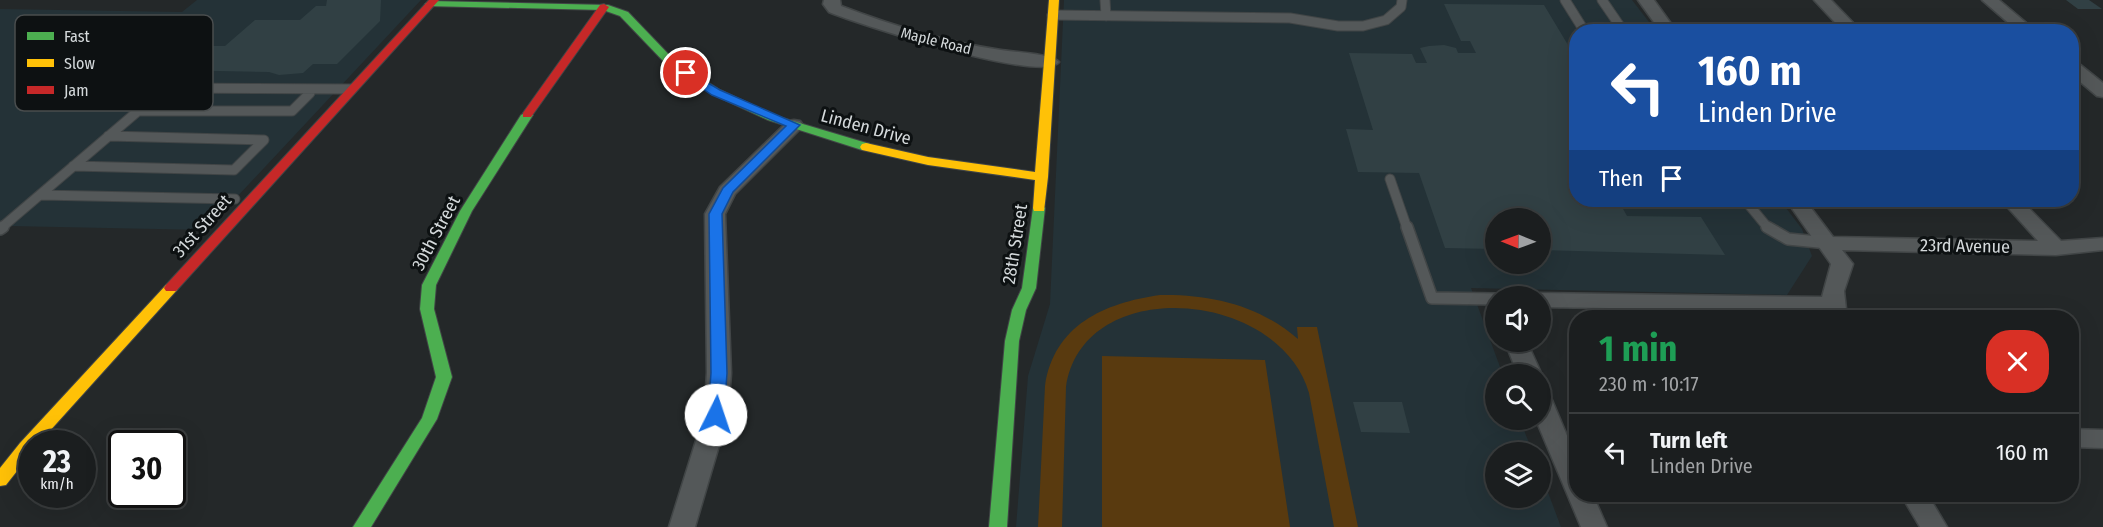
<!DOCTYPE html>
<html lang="en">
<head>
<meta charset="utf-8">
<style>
	body { margin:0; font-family:"Fira Sans Condensed",sans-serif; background:#242728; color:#f1f3f6; height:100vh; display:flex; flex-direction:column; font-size:22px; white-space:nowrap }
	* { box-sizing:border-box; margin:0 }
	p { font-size:20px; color:#a0a2a4 }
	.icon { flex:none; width:33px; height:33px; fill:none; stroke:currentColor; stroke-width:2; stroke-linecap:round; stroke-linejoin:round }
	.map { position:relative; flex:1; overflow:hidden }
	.drawer { position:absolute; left:1569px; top:310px; width:510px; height:192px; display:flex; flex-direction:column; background:#1b1e1f; border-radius:24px; box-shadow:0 6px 24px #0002,0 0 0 2px #393c3d }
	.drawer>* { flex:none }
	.hud { position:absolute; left:1569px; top:24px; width:510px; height:183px; border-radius:24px; box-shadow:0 6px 24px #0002,0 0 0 2px #393c3d; background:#1a4fa0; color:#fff; overflow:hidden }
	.needle { width:39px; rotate:271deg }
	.controls { position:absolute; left:1485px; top:208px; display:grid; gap:12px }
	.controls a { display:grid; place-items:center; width:66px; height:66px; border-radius:50%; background:#1b1e1f; box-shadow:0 6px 24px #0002,0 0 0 2px #393c3d; font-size:30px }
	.speed { position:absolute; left:18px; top:430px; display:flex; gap:12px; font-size:30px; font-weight:700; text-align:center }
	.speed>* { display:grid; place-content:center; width:78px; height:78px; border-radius:50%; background:#1b1e1f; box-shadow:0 6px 24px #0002,0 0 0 2px #393c3d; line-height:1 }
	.speed small { font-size:15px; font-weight:400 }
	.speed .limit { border:3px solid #111; border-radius:9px; background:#fff; color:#111 }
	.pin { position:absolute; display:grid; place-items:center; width:51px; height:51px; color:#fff; margin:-26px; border:3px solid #fff; border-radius:50%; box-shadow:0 2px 6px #0007 }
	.me { position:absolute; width:66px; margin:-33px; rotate:4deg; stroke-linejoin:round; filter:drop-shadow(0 0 4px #0008) }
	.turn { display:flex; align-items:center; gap:21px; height:126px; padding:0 30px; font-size:27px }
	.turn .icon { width:78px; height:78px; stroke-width:2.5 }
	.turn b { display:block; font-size:42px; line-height:51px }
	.then { display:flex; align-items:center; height:57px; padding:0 30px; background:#0003; gap:12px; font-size:22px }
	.round { display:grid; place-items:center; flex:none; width:63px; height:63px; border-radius:24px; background:#242728 }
	.summary { display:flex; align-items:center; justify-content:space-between; height:102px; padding:0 30px }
	h1 { font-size:36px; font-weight:700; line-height:45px; color:#1e9e55 }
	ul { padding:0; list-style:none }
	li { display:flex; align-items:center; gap:18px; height:78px; padding:0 30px; border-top:2px solid #393c3d }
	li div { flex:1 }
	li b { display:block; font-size:22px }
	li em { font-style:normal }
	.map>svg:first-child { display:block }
	.built { fill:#243237; fill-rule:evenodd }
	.green { fill:#593a0f }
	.building { fill:#314044 }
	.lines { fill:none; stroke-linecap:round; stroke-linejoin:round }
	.lane-far1-casing { stroke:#414546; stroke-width:11 }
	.lane-casing { stroke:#414546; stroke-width:14 }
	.street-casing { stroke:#414546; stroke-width:3 }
	.fast-casing { stroke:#414546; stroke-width:2 }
	.slow-casing { stroke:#414546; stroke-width:2 }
	.jam-casing { stroke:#414546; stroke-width:2 }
	.lane-far1 { stroke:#545859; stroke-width:9 }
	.lane { stroke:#545859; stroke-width:11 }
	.street { fill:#545859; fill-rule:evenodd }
	.fast { fill:#4caf50; fill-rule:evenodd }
	.slow { fill:#ffc107; fill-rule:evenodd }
	.jam { fill:#c62828; fill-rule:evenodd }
	.route { fill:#1a73e8; stroke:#114b97; stroke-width:1.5 }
	.labels { text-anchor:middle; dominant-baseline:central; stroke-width:6; stroke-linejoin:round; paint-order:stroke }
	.far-street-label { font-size:15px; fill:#d4d9db; stroke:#0d1112 }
	.street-label { font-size:18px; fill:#d4d9db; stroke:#0d1112 }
	.key { fill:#0d1112; stroke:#494d4e; stroke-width:1.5 }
	.key-label { font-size:16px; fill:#d4d9db }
</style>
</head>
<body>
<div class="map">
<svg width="2103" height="527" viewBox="0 0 2103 527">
	<rect width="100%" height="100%" fill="#242829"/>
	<path class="built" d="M197,0H421L206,230L9,226L0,234V9L182,12Z
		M1064,0H1632L1656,31L1576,32V200H1780L1802,229L1812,256L1787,295L1471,288L1503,375H1496V420H1520L1533,453H1496V498H1540L1541,474L1561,527H1016L1028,376L1050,304ZM1496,219H1540V264H1496Z"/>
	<path class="green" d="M1160,295C1210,294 1259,305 1298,339L1297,327H1317L1358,527H1334L1309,393C1279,289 1083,273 1066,387L1062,527H1038L1045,386C1054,325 1104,303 1160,295Z
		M1102,356L1265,360L1290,527H1102Z"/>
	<path class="building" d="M327,0H381L380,21L337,64H313L303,73L279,75L269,72L169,70L187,56H198L211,46H225L255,20H300L316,6H326Z
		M2066,0H2089L2102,9H2078Z
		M1444,4L1544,5L1574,55L1570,59L1576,60V200H1618L1627,216L1701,217L1725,255L1540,250V219H1496V249L1445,248L1419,173L1358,172L1346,129L1373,130L1349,53L1412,54L1416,63H1427L1420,48L1429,46L1444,45L1456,48L1458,53H1476L1470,41H1461Z
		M1353,402H1402L1410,433L1361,432Z"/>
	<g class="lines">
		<defs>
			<path id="lane-far1" d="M1105,0L1106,16
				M1565,0L1585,32
				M1602,0L1624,32
				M1052,15L1290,18L1338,26H1363L1386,20L1401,7L1402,0
				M138,111H292L310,93
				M108,136L264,140
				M73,166L234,170L264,140
				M1390,179L1407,228
				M40,195L235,199
				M1745,200L1768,228
				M1,228L165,88L352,89"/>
			<path id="lane" d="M1407,227L1432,298L1496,299
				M1767,227L1788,239L1828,243
				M0,229L3,227"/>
			<path id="street" d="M824,0H840L841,6C893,26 946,42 1001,50C1013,52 1053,54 1059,62C1043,84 858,24 829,12L823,4Z
				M1638,0H1654L1677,32H1661Z
				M1814,0H1831L1862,32H1844Z
				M1982,0H1999L2037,32H2019Z
				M2072,62L2078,63L2103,83V97L2097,96L2072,75Z
				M794,120L800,121L803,125L800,129L735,194L725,214L731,373L728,415L695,527H669L704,415L707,373L705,214L720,187L788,121Z
				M1786,200H1805L1833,237L2038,241L2001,200H2021L2061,241L2103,238V250L2056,255L1842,250L1853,264L1844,291L1847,318H1825L1823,311L1540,307V297H1531L1540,293L1822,297L1831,264Z
				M1505,342H1527L1542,375L1540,377V375H1518Z
				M1540,391L1548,394L1552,400L1576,457V495H1593L1607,527H1581L1536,420H1540Z
				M2072,429L2103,430V448L2072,447Z
				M1901,495H1928L1947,527H1920Z"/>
			<path id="fast" d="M430,1L608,5L628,12L675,61L720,90L776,116L870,144L872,147L870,150H862L768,120L712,94L667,65L620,16L603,10L426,6L425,4Z
				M527,112L533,115L472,211L436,285L434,309L452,377L437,419L371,527H353L422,418L436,377L420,309L422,285L460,211L521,115Z
				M1039,204L1045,208L1036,288L1026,310L1019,341L1007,527H989L1005,341L1012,310L1022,288L1033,208Z"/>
			<path id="slow" d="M1049,0H1059L1048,177L1044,211H1034L1033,208L1035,180L928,165L862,150L860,147L862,144L866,143L928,157L1035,172Z
				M171,283L176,285L178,288L176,291L38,444H32V452L6,485L0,486V468L20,443L166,285Z"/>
			<path id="jam" d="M429,0H439L176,291H166L164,288L166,285Z
				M604,4L609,7L531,117H523V113L600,5Z"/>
		</defs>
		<use href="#lane-far1" class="lane-far1-casing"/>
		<use href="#lane" class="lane-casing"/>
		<use href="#street" class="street-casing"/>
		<use href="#fast" class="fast-casing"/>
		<use href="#slow" class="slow-casing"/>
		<use href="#jam" class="jam-casing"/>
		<use href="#lane-far1" class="lane-far1"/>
		<use href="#lane" class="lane"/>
		<use href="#street" class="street"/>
		<use href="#fast" class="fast"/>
		<use href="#slow" class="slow"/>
		<use href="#jam" class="jam"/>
	</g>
	<path class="route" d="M686,70L720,90L800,125L733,192L722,214L727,373L724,415L721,419H710L708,415L711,373L709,214L723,188L786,126L712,95L682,75L680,73Z"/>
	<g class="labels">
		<g class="far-street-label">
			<text transform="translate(936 41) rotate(14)">Maple Road</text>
		</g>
		<g class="street-label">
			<text transform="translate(866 127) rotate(15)">Linden Drive</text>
			<text transform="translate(202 226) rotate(-48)">31st Street</text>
			<text transform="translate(436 233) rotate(-62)">30th Street</text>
			<text transform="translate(1015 244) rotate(-81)">28th Street</text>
			<text transform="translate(1965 246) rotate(1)">23rd Avenue</text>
		</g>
	</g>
	<rect x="15" y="15" width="198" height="96" rx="9" class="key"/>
	<rect x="27" y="32" width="27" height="8" fill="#4caf50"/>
	<rect x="27" y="59" width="27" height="8" fill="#ffc107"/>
	<rect x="27" y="86" width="27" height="8" fill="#c62828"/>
	<g class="key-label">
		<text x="64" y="42">Fast</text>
		<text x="64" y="69">Slow</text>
		<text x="64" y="96">Jam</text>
	</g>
</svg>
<div class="controls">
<a><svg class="needle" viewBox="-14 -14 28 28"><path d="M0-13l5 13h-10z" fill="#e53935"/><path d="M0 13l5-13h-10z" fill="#a0a2a4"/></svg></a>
<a><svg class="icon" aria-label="sound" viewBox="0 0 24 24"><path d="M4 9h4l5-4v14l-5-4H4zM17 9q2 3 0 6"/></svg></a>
<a><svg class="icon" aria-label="search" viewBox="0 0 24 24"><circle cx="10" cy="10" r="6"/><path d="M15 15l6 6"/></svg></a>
<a><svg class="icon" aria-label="layers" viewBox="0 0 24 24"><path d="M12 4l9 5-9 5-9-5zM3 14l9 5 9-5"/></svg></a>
</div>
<div class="speed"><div>23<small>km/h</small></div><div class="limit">30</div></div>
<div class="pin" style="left:686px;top:73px;background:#d93025"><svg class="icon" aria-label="arrive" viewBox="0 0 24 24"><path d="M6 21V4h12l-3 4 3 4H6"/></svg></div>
<svg class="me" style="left:716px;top:415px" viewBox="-20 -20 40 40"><circle r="19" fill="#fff"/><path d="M0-13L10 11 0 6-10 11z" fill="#1a73e8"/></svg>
<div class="hud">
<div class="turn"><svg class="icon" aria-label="left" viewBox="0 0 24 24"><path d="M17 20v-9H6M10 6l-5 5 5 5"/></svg><div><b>160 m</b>Linden Drive</div></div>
<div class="then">Then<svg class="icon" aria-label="arrive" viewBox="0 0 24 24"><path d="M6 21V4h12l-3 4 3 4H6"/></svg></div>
</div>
<section class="drawer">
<div class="summary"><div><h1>1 min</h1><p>230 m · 10:17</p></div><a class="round" style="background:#d93025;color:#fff"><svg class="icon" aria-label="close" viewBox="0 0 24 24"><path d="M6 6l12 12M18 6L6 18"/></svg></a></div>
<ul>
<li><svg class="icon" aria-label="left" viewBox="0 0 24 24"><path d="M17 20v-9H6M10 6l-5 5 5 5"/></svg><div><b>Turn left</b><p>Linden Drive</p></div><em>160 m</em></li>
</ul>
</section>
</div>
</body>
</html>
